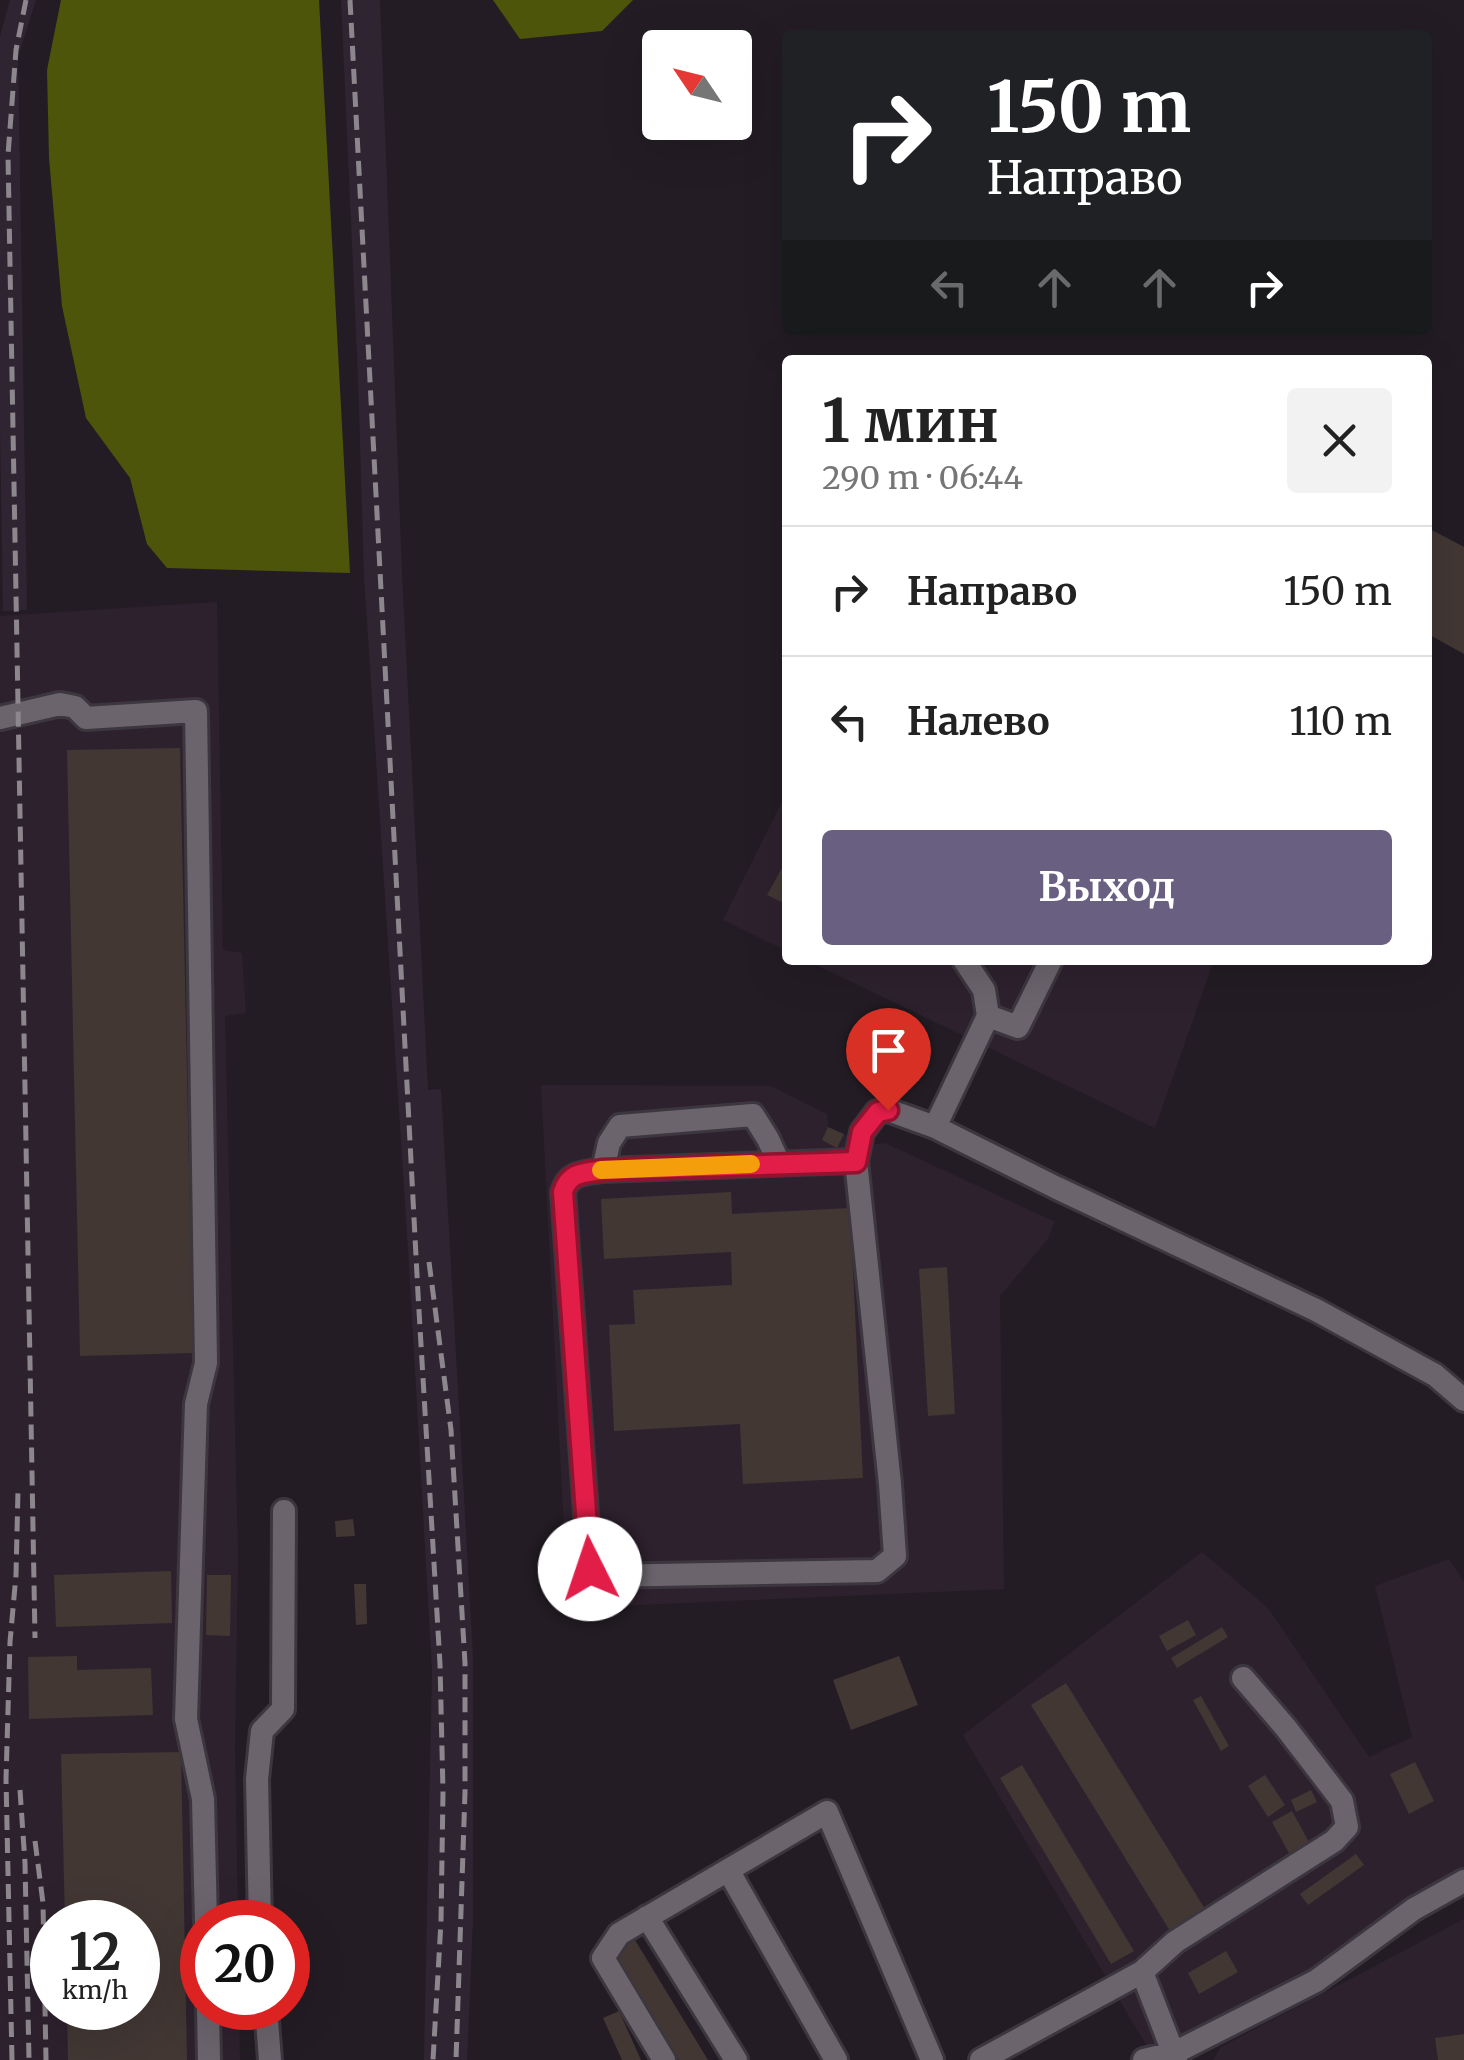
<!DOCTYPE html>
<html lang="ru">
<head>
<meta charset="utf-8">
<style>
	body { margin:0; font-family:Merriweather,serif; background:#f2f2f2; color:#222; height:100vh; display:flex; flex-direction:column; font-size:38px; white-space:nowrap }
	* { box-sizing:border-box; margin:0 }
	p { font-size:32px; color:#767676 }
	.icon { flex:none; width:55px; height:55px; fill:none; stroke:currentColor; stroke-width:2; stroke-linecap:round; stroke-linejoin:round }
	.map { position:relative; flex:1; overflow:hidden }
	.side { position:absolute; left:782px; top:355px; width:650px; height:610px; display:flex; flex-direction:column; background:#fff; border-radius:10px; box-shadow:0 10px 40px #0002 }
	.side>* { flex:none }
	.guide { position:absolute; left:782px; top:30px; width:650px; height:305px; border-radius:10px; box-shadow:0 10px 40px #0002; background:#202124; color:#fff; overflow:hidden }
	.needle { width:65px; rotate:305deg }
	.buttons { position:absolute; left:642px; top:30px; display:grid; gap:20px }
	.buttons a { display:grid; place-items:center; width:110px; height:110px; border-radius:10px; background:#fff; box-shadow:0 10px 40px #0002; font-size:50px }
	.speed { position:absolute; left:30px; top:1900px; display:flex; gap:20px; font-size:50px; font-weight:700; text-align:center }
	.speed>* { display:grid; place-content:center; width:130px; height:130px; border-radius:50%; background:#fff; box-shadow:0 10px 40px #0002; line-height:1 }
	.speed small { font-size:25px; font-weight:400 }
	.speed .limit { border:15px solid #d22; background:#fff; color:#111 }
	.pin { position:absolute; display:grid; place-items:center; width:85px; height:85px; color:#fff; margin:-102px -42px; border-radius:50% 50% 50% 0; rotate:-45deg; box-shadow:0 0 10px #0007 }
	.pin .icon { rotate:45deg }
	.me { position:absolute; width:110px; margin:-55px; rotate:356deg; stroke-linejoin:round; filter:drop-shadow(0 0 8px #0008) }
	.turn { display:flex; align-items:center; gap:35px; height:210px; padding:0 40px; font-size:45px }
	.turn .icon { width:130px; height:130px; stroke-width:2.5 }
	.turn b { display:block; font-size:70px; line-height:85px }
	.lanes { display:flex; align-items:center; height:95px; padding:0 40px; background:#0003; justify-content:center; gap:50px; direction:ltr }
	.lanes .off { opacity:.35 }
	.round { display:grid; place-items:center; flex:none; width:105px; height:105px; border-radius:10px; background:#f2f2f2 }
	.summary { display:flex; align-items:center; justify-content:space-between; height:170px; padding:0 40px }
	h1 { font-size:60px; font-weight:700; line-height:75px }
	.action { display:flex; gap:20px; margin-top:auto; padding:20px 40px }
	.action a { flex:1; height:115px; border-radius:10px; background:#685f81; color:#fff; font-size:40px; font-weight:700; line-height:115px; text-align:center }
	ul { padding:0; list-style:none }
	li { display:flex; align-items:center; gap:30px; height:130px; padding:0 40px; border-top:2px solid #e0e0e0 }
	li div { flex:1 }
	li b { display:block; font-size:38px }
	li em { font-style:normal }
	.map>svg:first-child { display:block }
	.built { fill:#2f2532 }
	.industrial { fill:#2e212e; fill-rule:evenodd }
	.forest { fill:#4c550a }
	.building { fill:#423733 }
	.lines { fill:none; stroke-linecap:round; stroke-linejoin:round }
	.minor-casing { stroke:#3c373e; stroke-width:28 }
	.minor { stroke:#6b646d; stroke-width:22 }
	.rail { stroke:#8c868d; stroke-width:5; stroke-dasharray:15 8; stroke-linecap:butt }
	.route-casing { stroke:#92132f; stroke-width:25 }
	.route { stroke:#e11d48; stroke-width:18 }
	.slow { stroke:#f59e0b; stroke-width:18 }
</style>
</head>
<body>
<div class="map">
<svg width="1464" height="2060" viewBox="0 0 1464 2060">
	<rect width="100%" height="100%" fill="#231c24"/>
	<path class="built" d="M10,0H36L18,57L27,610L3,611L0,425V36Z
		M341,0H380L402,573L428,1090L441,1089L473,1657V1920L467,2060H424L432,1670L409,1264L364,575L358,376Z"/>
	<path class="industrial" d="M217,602L223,950L242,953L246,1013L225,1016L238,1556L235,1746L238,1922H202V2008H239L240,2060H0V616ZM52,1922H138V2008H52Z
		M787,792V951L723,920Z
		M806,960H1214L1155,1128Z
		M541,1085L771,1086L827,1114L828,1127L869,1145L885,1143L1055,1222L1047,1240L1000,1296L1004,1589L568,1608Z
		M1202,1552L1268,1608L1369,1757L1412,1737L1375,1586L1449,1559L1464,1582V1871L1414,1896L1302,1975L1149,2050L963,1735Z
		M1464,1919V2060H1213L1221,2047Z"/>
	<path class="forest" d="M61,0H319L350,573L167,568L147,544L130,478L86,418L62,306L49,158L47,70Z
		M493,0H633L602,31L520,39Z"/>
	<path class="building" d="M1428,528L1464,547V654L1428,634Z
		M180,748L193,1353L80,1356L67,750Z
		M788,857V905L767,895Z
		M828,1127L844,1134L837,1148L822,1140Z
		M731,1192L732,1214L850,1208L863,1478L743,1484L740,1424L614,1431L609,1325L635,1324L633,1290L732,1285L731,1252L604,1259L601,1199Z
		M947,1267L955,1414L928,1416L919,1269Z
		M353,1519L355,1536L336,1537L335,1521Z
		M171,1571L172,1623L56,1627L54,1575Z
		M207,1575H231L230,1636L206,1635Z
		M354,1584H366L367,1624L356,1625Z
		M1188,1620L1196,1635L1167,1651L1159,1636Z
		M1222,1627L1228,1637L1177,1668L1171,1658Z
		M77,1656V1670L151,1668L153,1715L29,1719L28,1657Z
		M899,1656L918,1705L851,1730L833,1680Z
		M1066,1683L1205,1909L1170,1931L1031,1705Z
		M1201,1696L1229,1746L1221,1751L1193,1700Z
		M181,1752L187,2060H68L67,2008H138V1922H65L61,1754Z
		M1415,1762L1434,1801L1409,1814L1390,1774Z
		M1022,1765L1134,1951L1111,1964L1000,1778Z
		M1265,1775L1285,1805L1268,1817L1248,1786Z
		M1311,1790L1317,1802L1296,1812L1291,1800Z
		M1292,1811L1309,1842L1289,1853L1272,1822Z
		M1356,1854L1364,1865L1308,1905L1300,1894Z
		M635,1940L708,2060H679L614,1953Z
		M1226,1951L1238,1972L1199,1994L1188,1973Z
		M619,2011L641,2060H622L603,2018Z
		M1464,2034V2060H1438L1435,2038Z"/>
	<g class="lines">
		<defs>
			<path id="minor" d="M0,718L60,704L75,707L86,718L196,711L206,1363L196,1404L186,1719L203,1799L206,1922
				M964,960L984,990L988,1016
				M935,1127L988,1016L1018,1027L1051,960
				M856,1161L603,1170C584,1173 569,1172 563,1192L590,1569L602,1576L877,1571L895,1556L890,1484L856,1161L862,1132L877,1112L888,1110L935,1127L1057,1188L1316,1310L1435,1375L1464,1400
				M603,1170L609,1143L620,1126L753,1115L768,1139L779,1163
				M728,1870L836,2060
				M647,1917L736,2060
				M260,1922L257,1779L262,1731L283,1709L284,1511
				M208,2008L209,2060
				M266,2008L270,2060
				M664,2060L603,1958L619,1934L827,1812L932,2060
				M981,2060L1142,1972
				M1144,2060L1174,2053L1316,1981L1414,1909L1464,1881
				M1176,2060L1142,1972L1175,1942L1334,1841L1347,1827L1342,1801L1286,1728L1243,1678"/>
		</defs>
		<use href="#minor" class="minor-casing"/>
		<use href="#minor" class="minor"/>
		<path class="rail" d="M26,0L16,50L8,155L35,1638
			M350,0L418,1294L440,1664L443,1792L441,1922L433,2060
			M429,1262L451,1430L465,1663V1792L456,2060
			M20,1790L25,1863L29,2060
			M35,1841L43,1903L46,2060
			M12,2060L6,1779L10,1642L16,1575L18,1490"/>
	</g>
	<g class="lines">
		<defs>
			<path id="route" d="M590,1569L563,1192C569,1172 584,1173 602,1170L856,1162L862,1132L878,1112L888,1110"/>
		</defs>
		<use href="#route" class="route-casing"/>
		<use href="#route" class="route"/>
		<path class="slow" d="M601,1170L751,1164"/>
	</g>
</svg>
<div class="buttons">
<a><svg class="needle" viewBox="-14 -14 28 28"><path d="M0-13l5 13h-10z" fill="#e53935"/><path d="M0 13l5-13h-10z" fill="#767676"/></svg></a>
</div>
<div class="speed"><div>12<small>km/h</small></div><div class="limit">20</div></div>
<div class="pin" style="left:888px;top:1110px;background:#d93025"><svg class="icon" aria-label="arrive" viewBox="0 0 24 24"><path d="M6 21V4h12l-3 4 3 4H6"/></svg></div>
<svg class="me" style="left:590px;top:1569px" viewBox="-20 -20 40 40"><circle r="19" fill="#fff"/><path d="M0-13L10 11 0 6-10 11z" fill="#e11d48"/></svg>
<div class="guide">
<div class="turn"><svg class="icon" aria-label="right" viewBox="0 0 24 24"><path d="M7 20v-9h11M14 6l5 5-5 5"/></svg><div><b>150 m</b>Направо</div></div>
<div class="lanes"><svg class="icon off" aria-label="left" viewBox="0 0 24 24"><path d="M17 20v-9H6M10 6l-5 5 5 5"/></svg><svg class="icon off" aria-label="ahead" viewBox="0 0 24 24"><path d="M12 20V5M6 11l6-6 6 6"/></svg><svg class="icon off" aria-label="ahead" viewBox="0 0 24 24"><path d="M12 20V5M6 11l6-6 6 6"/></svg><svg class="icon" aria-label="right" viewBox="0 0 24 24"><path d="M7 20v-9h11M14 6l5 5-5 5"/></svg></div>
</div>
<section class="side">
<div class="summary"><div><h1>1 мин</h1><p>290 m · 06:44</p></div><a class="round"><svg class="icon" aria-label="close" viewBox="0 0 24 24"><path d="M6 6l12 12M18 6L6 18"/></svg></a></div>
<ul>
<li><svg class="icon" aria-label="right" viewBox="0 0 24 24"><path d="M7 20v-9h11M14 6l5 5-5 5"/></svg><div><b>Направо</b></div><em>150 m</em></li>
<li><svg class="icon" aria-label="left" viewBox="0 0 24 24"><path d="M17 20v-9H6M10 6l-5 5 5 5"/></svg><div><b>Налево</b></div><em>110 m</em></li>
</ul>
<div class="action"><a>Выход</a></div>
</section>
</div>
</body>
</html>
